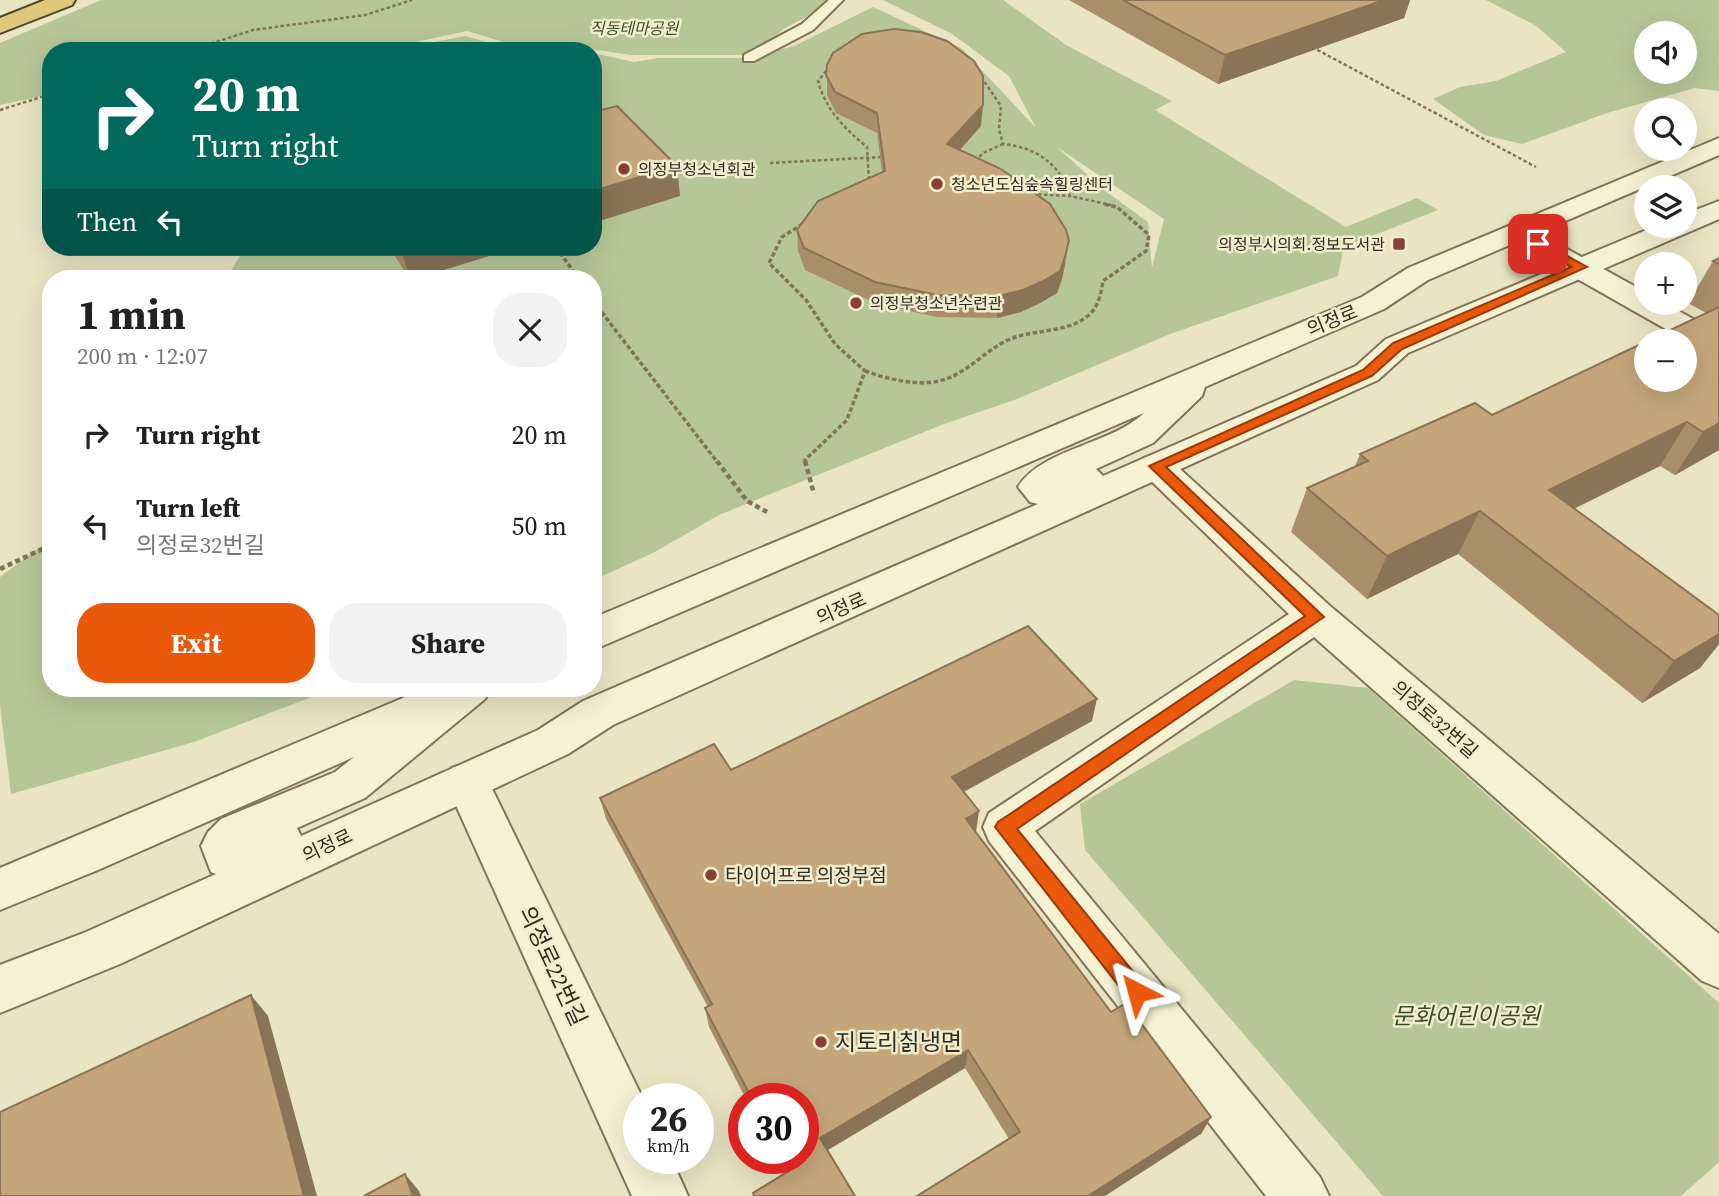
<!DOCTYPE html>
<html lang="en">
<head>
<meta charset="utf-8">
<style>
	body { margin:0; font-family:"Source Serif 4","Noto Sans KR",serif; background:#f2f2f2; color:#222; height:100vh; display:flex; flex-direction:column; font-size:26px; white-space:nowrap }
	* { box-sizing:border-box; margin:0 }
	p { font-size:23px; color:#767676 }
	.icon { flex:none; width:38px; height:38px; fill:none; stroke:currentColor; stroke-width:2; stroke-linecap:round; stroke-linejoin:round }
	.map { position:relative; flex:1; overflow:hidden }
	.side { position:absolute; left:42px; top:270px; width:560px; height:427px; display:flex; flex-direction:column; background:#fff; border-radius:28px; box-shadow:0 7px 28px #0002 }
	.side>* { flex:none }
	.top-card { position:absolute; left:42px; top:42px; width:560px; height:214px; border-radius:28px; box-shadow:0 7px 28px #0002; background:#00695c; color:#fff; overflow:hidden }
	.tools { position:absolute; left:1634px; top:21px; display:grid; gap:14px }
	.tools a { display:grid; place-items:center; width:63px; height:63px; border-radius:50%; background:#fff; box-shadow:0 7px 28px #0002; font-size:35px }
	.speed { position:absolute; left:623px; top:1083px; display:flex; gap:14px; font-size:35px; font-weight:700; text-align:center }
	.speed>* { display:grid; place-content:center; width:91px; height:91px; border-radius:50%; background:#fff; box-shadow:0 7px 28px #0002; line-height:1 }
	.speed small { font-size:18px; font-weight:400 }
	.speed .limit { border:10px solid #d22; background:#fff; color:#111 }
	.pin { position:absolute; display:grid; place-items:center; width:60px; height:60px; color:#fff; margin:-30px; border-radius:14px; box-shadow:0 4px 10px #0006 }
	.me { position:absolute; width:77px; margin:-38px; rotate:321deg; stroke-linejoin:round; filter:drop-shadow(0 0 5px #0008) }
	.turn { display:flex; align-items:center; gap:24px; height:147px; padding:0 35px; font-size:32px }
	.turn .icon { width:91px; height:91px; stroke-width:2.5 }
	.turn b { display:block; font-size:49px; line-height:60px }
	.then { display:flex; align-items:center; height:66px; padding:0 35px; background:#0003; gap:14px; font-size:26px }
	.round { display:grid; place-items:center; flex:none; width:74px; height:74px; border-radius:28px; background:#f2f2f2 }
	.summary { display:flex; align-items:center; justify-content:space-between; height:119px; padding:0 35px }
	h1 { font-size:42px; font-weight:700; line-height:52px }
	.action { display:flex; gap:14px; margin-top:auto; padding:14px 35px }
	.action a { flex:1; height:80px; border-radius:28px; background:#ea580c; color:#fff; font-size:28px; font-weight:700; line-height:80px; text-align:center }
	.action a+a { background:#f2f2f2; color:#222 }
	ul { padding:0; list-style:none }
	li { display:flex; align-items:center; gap:21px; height:91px; padding:0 35px }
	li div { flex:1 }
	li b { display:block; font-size:26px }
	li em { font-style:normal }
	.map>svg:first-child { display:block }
	.green { fill:#b7c696; fill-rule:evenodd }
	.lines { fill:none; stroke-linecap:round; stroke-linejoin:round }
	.service-casing { stroke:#80755a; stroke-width:4 }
	.minor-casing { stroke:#80755a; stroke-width:4 }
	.tertiary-casing { stroke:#80755a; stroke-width:4 }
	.trunk-casing { stroke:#4e432e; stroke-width:4 }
	.path-far2 { stroke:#80755a; stroke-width:2.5; stroke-dasharray:3.5 2.5; stroke-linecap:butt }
	.path-far1 { stroke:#80755a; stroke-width:3.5; stroke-dasharray:4.5 2.5; stroke-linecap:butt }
	.path { stroke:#80755a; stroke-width:4.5; stroke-dasharray:5 3.5; stroke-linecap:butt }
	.service { fill:#f5f1d3; fill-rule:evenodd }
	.minor { fill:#f5f1d3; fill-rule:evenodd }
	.tertiary { fill:#f5f1d3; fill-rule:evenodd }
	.trunk { fill:#dec87a; fill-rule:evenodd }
	.wall { fill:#a98f69 }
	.shaded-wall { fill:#897455 }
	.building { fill:#c4a67a; stroke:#897455; stroke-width:2 }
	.route { fill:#ea580c; stroke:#983908; stroke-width:2 }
	.poi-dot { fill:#8a4030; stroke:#f1eecf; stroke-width:2.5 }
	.labels { text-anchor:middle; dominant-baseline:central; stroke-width:5; stroke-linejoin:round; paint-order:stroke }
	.far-park-label { font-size:16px; font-style:italic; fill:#3b4c26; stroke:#f1eecf }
	.far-poi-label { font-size:16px; fill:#312b1d; stroke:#f1eecf; text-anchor:start }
	.street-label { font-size:19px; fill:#312b1d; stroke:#f1eecf }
	.poi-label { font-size:19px; fill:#312b1d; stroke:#f1eecf; text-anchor:start }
	.near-street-label { font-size:23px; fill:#312b1d; stroke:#f1eecf }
	.near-park-label { font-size:23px; font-style:italic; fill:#3b4c26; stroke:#f1eecf }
	.near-poi-label { font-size:23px; fill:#312b1d; stroke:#f1eecf; text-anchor:start }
</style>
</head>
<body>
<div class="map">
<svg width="1719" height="1196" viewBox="0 0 1719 1196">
	<rect width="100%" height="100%" fill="#e9e4c1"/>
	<path class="green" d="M101,0H839L785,28L753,55H631L550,43H507L467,31L374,51H51V94L0,105V43Z
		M883,0H1003L1066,45L1172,101L1155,110L1346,227L1417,198L1438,210L1344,247L1338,276L1170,334L1017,399L944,424L719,515L653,553L593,580V278H227L245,247H593V53L634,62L658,58H749L794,46L873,7L961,48L1036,128L1009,76L952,34ZM1057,147L1164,219L1152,268L1148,222L1104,190Z
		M1486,0H1719V91L1695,88L1607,113L1522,144L1484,135L1433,99L1460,87L1496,81L1566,52L1535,25ZM1685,33V72H1647V33Z
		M465,36L518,51H388Z
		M51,539V688H335L194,742L11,794L0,706V577Z
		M1294,680L1368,688L1719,1003V1162L1681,1196H1383L1085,850L1080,804Z"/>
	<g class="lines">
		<defs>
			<path id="service" d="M829,0H843L813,30L754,61H744V55L802,24Z"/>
			<path id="minor" d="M1517,224L1527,227L1647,293V303H1664L1719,333V356L1708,353L1507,239L1503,233L1507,227Z
				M1156,454L1168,458L1330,606L1719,934V988L1702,981L1314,637L1035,831L1320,1177L1329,1196H1266L989,841L983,827L989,813L1289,614L1144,474L1139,466L1144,458Z
				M467,763L482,768L643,1099H639V1158H671L688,1196H632L445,781L452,768Z"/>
			<path id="tertiary" d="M1719,138V155L1428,280L1384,309L1205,387L1202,396L1153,443L1096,469L1103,476L1356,366L1386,339L1656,226H1685V214L1719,201V219L1408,353L1378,380L613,725L568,754L120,964L0,1013V965L86,932L216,874L211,872L201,846L208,832L221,819L335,772L354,757L98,870L0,910V868L410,695L425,690L435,694L442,688H491L485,699L365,798L297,828L301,836L538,730L583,701L1038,504L1030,502L1018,487C1041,449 1110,445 1144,413L593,650V618L1362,297L1408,268Z"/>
			<path id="trunk" d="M45,0H75L72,5L0,33V18Z"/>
		</defs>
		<use href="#service" class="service-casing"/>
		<use href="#minor" class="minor-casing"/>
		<use href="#tertiary" class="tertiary-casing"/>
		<use href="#trunk" class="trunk-casing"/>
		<path class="path-far2" d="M1312,47L1536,167
			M188,51L253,30L365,15L412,0
			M830,66L818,81C826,110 844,128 867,147L869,181
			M981,77L1001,106L999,129L1003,144C1035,147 1061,164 1070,196L1111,205
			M0,110L51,94
			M975,161L983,153L1003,144
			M770,163L881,157
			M1032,194L1070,196"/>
		<path class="path-far1" d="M556,247L578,278
			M593,301L718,463
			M593,319L603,315
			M865,371C888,379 915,386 939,381C967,375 986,348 1013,338C1037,329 1068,333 1089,315C1099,306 1101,293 1103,281L1146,251L1149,235L1117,207L1103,204
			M806,463L805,460L847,420L865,371L835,344L806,300L769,263L782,237L807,221"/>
		<path class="path" d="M717,461L747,501L767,512
			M805,461L814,494
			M0,569L51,545"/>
		<use href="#service" class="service"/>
		<use href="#minor" class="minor"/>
		<use href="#tertiary" class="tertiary"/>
		<use href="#trunk" class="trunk"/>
	</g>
	<path class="wall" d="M1069,0H1410L1404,18L1218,84Z
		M827,65L981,126L960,150L1066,262L1062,279L1057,293L1040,303L1021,312L997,318L936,317L875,303L805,270L798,251L797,230L882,172L877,133L836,113L827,95Z
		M389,247H518L418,278H409Z
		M1719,258V450L1675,475L1660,466L1574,509L1719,615V644L1700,668L1642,703L1458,554L1367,599L1291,532L1307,488L1355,466L1360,454L1492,415L1706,313L1688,303L1713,261Z
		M1092,721L964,792L976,832L1111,1012L1211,1117L1201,1134L1009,1139L965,1068L828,1150L855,1196H754L753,1193L784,1173L777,1158H803V1099H746L709,1027L705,1008L708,1007L606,819L600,798L731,770Z"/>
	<path class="shaded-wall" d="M1384,0H1410L1404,18L1218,84L1225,55Z
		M983,105L981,126L946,165L947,144Z
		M677,166L680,196L593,223V191Z
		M1069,240L1062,279L1057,293L1040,303L1021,312L997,318L999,296Z
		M412,247H518L418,278H410L401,250Z
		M1687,422L1660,466L1524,533L1549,490Z
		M1719,423V450L1675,475L1703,432Z
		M1480,511L1458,554L1367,599L1387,556Z
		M1719,634V644L1700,668L1642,703L1674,661Z
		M1097,699L1092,721L950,799L952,777Z
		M979,811L976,832L966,819Z
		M251,995L268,1016L317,1196H304Z
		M968,1050L965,1068L821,1154L820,1138Z
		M1211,1117L1201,1134L1105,1196H1088Z
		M405,1174L419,1191L421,1196H413Z"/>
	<path class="building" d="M1123,0H1384L1225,55Z
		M894,29L921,32L947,41L974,61L983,76V105L947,144L1001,169L1050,204L1066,230L1069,240L1065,257L1060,271L1043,281L1023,290L999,296L937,295L875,282L804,248L797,230L818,201L885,171L877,113L835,92L826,75L827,65L833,53L862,34Z
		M617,106L677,166L593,191V112Z
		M399,247H412L401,250Z
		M1719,258V264L1713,261Z
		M1719,307V423L1703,432L1687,422L1549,490L1719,615V634L1674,661L1480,511L1387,556L1307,488L1368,461L1360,454L1475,403L1492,415L1647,341V380H1685V341H1647Z
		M1028,626L1097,699L952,777L979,811L966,819L1111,1012L1126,1003L1211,1117L1088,1196H917L1020,1132L968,1050L820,1138L855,1196H754L753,1193L789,1171L783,1158H803V1099H752L705,1008L712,1004L600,798L714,744L731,770Z
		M251,995L304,1196H0V1112Z
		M405,1174L413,1196H364Z"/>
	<path class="route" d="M1534,242H1542L1587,267L1402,349L1372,376L1166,467L1324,617L1017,829L1144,985L1147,992L1144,999L1137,1001L1129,999L995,827L998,822L1305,616L1149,466L1363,370L1393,343L1571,267L1534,247Z"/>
	<g class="poi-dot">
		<circle cx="624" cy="169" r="7"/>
		<circle cx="937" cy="184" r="7"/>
		<rect x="1392" y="237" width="14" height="14" rx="3.5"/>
		<circle cx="856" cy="303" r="7"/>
		<circle cx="711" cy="875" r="7"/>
		<circle cx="821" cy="1042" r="7"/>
	</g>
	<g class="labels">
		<g class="far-park-label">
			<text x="634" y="28">직동테마공원</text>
		</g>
		<g class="far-poi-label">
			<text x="638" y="169">의정부청소년회관</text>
			<text x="951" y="184">청소년도심숲속힐링센터</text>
			<text x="1385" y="244" text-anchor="end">의정부시의회.정보도서관</text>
			<text x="870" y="303">의정부청소년수련관</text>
		</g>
		<g class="street-label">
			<text transform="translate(1332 320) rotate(-22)">의정로</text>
			<text transform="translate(841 608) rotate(-24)">의정로</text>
			<text transform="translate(1435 719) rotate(41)">의정로32번길</text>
			<text transform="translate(327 845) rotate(-25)">의정로</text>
		</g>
		<g class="poi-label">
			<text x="725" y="875">타이어프로 의정부점</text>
		</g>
		<g class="near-street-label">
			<text transform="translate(553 966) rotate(65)">의정로22번길</text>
		</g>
		<g class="near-park-label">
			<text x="1466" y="1016">문화어린이공원</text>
		</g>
		<g class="near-poi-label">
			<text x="835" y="1042">지토리칡냉면</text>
		</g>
	</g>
</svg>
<div class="tools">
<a><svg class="icon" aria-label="sound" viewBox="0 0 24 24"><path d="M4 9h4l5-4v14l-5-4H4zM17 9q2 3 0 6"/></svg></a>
<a><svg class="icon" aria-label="search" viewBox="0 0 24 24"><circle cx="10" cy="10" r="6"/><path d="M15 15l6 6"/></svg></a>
<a><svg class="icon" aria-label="layers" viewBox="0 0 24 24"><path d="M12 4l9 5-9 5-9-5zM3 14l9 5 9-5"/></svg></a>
<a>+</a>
<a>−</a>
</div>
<div class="speed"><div>26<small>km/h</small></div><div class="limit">30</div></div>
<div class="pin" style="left:1538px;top:244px;background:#d93025"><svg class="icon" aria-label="arrive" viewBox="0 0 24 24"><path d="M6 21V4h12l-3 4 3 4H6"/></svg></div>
<svg class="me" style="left:1137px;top:992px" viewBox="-20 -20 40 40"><path d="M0-17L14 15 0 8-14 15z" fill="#ea580c" stroke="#fff" stroke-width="4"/></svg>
<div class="top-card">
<div class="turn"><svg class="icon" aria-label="right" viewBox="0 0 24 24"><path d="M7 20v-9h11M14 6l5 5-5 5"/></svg><div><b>20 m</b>Turn right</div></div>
<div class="then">Then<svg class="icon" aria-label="left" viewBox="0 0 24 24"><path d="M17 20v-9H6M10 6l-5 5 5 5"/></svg></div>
</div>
<section class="side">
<div class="summary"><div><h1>1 min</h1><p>200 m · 12:07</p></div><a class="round"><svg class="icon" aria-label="close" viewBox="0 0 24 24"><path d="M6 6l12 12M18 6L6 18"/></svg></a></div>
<ul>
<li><svg class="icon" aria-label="right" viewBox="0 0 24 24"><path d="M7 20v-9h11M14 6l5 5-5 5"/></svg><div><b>Turn right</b></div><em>20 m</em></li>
<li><svg class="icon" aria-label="left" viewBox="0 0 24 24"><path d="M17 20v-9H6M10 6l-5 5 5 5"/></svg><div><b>Turn left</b><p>의정로32번길</p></div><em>50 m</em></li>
</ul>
<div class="action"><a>Exit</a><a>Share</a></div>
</section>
</div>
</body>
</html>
